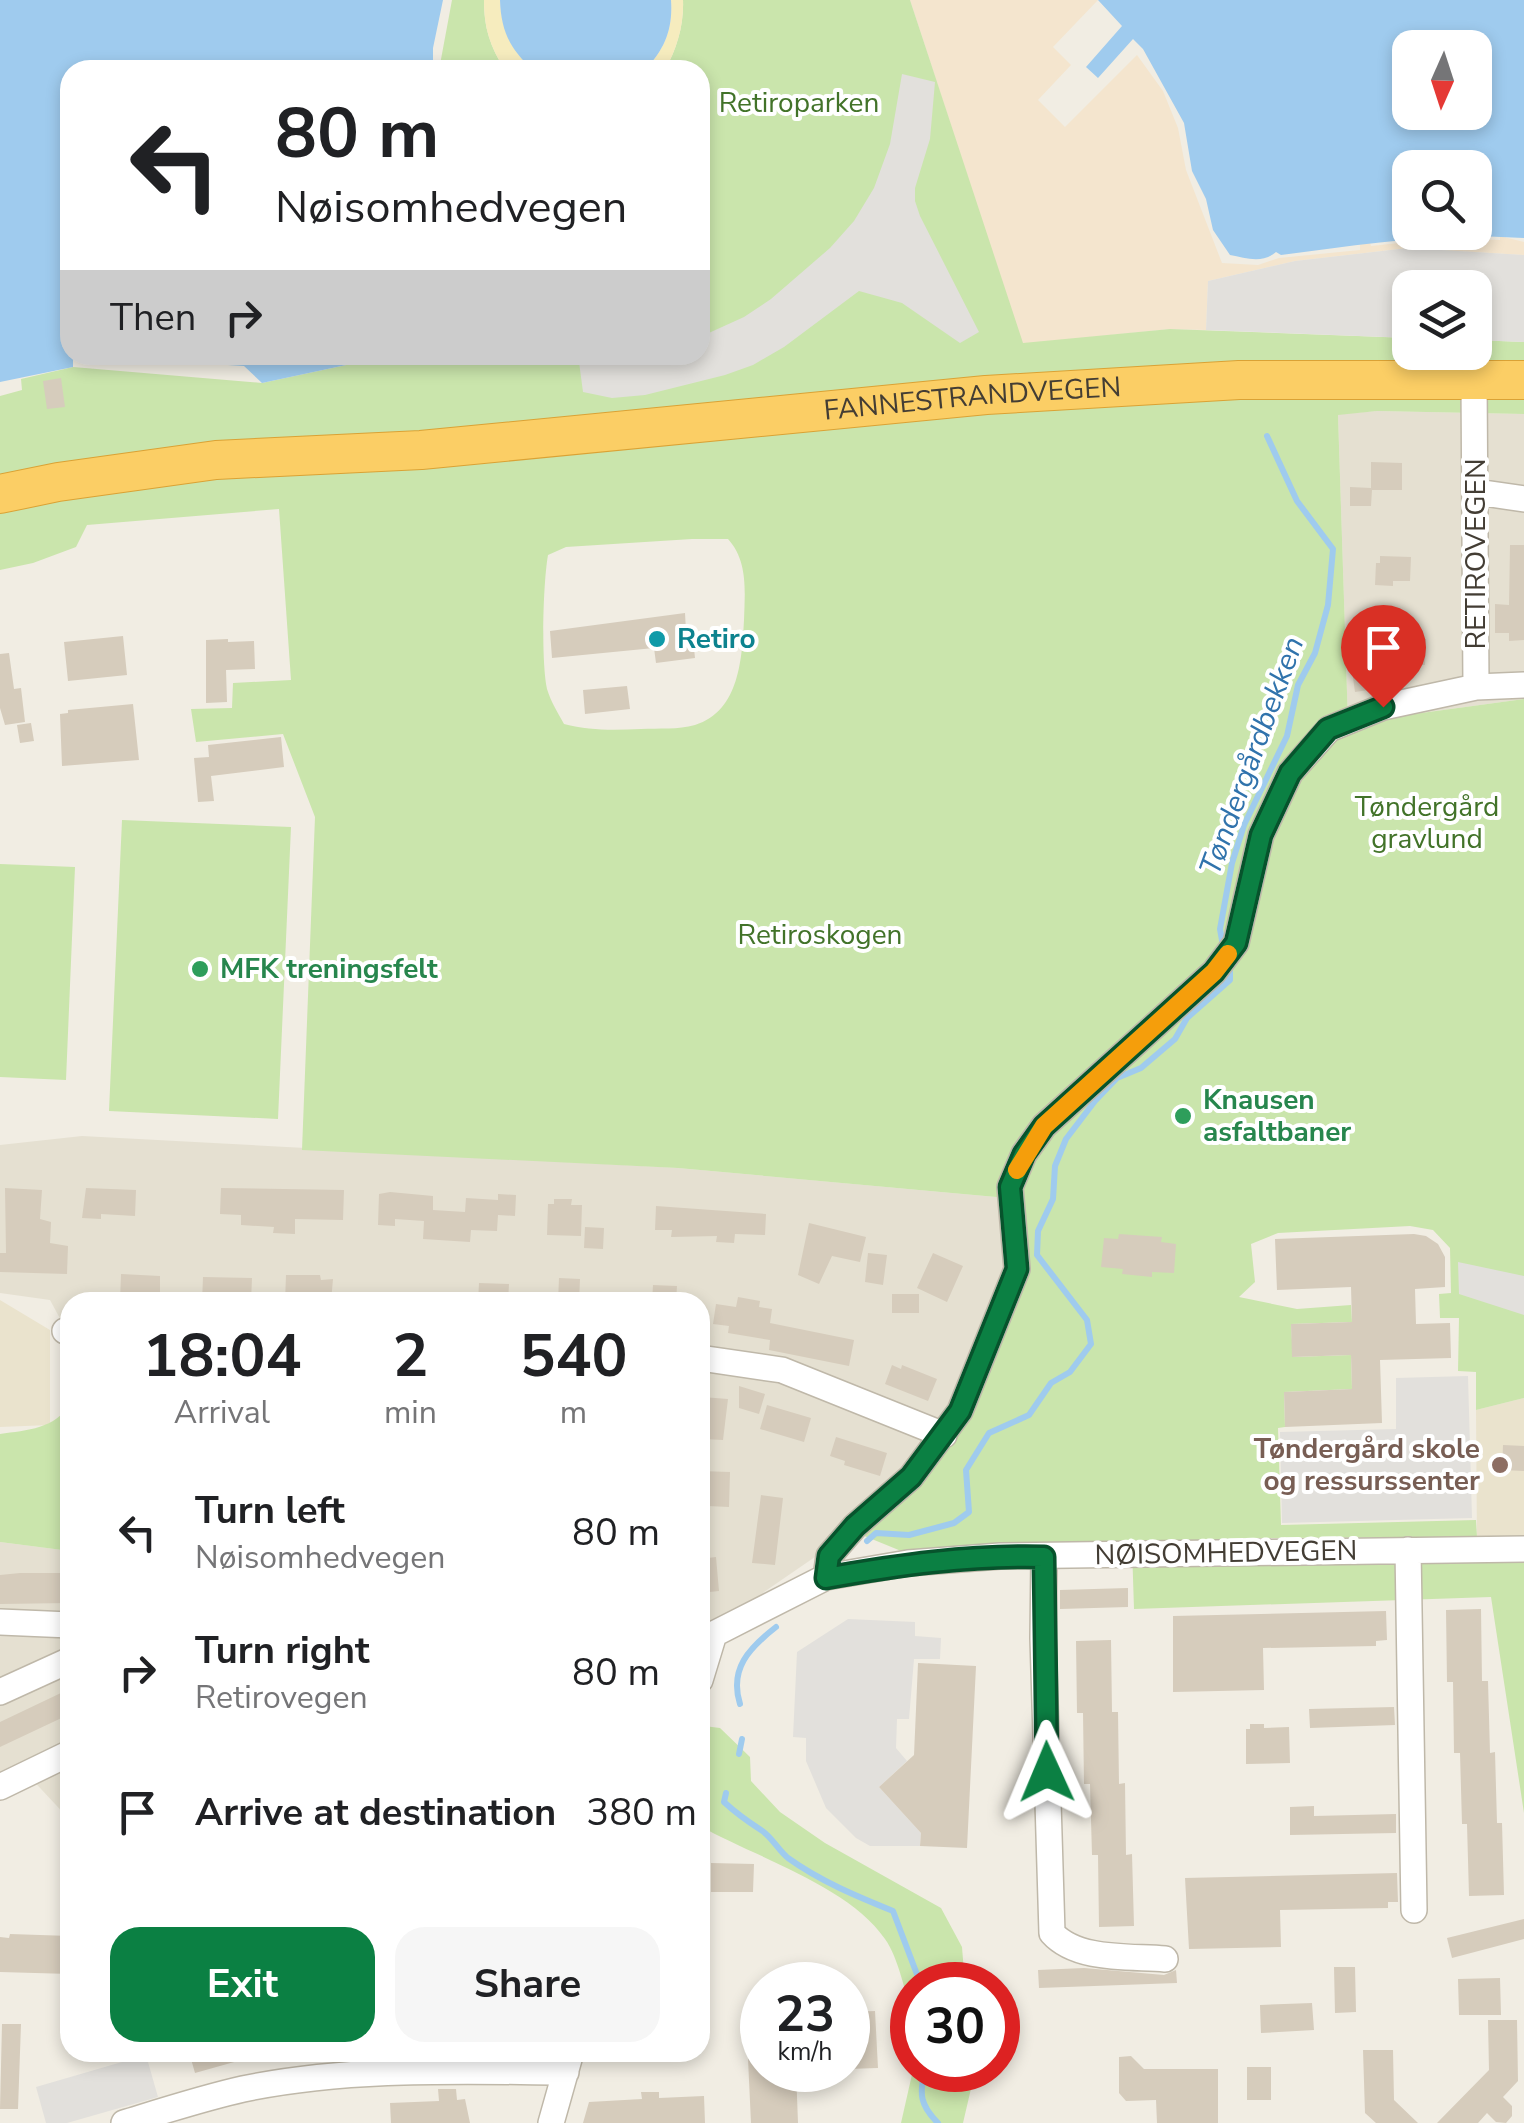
<!DOCTYPE html>
<html lang="en">
<head>
<meta charset="utf-8">
<style>
	body { margin:0; font-family:"Nunito Sans",sans-serif; background:#f6f6f6; color:#202124; height:100vh; display:flex; flex-direction:column; font-size:38px; white-space:nowrap }
	* { box-sizing:border-box; margin:0 }
	p { font-size:32px; color:#757577 }
	.icon { flex:none; width:55px; height:55px; fill:none; stroke:currentColor; stroke-width:2; stroke-linecap:round; stroke-linejoin:round }
	.map { position:relative; flex:1; overflow:hidden }
	.drawer { position:absolute; left:60px; top:1292px; width:650px; height:770px; display:flex; flex-direction:column; background:#fff; border-radius:30px; box-shadow:0 5px 15px #0003 }
	.drawer>* { flex:none }
	.top-card { position:absolute; left:60px; top:60px; width:650px; height:305px; border-radius:30px; box-shadow:0 5px 15px #0003; background:#fff; color:#202124; overflow:hidden }
	.needle { width:65px; rotate:183deg }
	.fabs { position:absolute; left:1392px; top:30px; display:grid; gap:20px }
	.fabs a { display:grid; place-items:center; width:100px; height:100px; border-radius:20px; background:#fff; box-shadow:0 5px 15px #0003; font-size:50px }
	.speed { position:absolute; left:740px; top:1962px; display:flex; gap:20px; font-size:50px; font-weight:700; text-align:center }
	.speed>* { display:grid; place-content:center; width:130px; height:130px; border-radius:50%; background:#fff; box-shadow:0 5px 15px #0003; line-height:1 }
	.speed small { font-size:25px; font-weight:400 }
	.speed .limit { border:15px solid #d22; background:#fff; color:#111 }
	.pin { position:absolute; display:grid; place-items:center; width:85px; height:85px; color:#fff; margin:-102px -42px; border-radius:50% 50% 50% 0; rotate:-45deg; box-shadow:0 0 10px #0007 }
	.pin .icon { rotate:45deg }
	.me { position:absolute; width:110px; margin:-55px; rotate:359deg; stroke-linejoin:round; filter:drop-shadow(0 0 8px #0008) }
	.turn { display:flex; align-items:center; gap:35px; height:210px; padding:0 50px; font-size:45px }
	.turn .icon { width:130px; height:130px; stroke-width:2.5 }
	.turn b { display:block; font-size:70px; line-height:85px }
	.then { display:flex; align-items:center; height:95px; padding:0 50px; background:#0003; gap:20px; font-size:38px }
	.eta { display:flex; justify-content:space-evenly; align-items:center; height:170px; text-align:center }
	.eta b { font-size:60px; font-weight:700; line-height:70px }
	.primary-button { display:flex; gap:20px; margin-top:auto; padding:20px 50px }
	.primary-button a { flex:1; height:115px; border-radius:30px; background:#0b8043; color:#fff; font-size:40px; font-weight:700; line-height:115px; text-align:center }
	.primary-button a+a { background:#f6f6f6; color:#202124 }
	ul { padding:0; list-style:none }
	li { display:flex; align-items:center; gap:30px; height:140px; padding:0 50px }
	li div { flex:1 }
	li b { display:block; font-size:38px }
	li em { font-style:normal }
	.map>svg:first-child { display:block }
	.residential { fill:#e5e0d1 }
	.commercial { fill:#f4e5ce }
	.education { fill:#eae3cd }
	.green { fill:#cae5ac; fill-rule:evenodd }
	.sand { fill:#f6ecbe }
	.parking { fill:#e2e0dc }
	.water { fill:#9fcbee; fill-rule:evenodd }
	.lines { fill:none; stroke-linecap:round; stroke-linejoin:round }
	.stream { stroke:#9fcbee; stroke-width:6 }
	.building { fill:#d6ccbc }
	.minor-casing { stroke:#bfb8a9; stroke-width:28 }
	.highway-casing { stroke:#daa235; stroke-width:40 }
	.minor { stroke:#fff; stroke-width:25 }
	.highway { stroke:#fbce65; stroke-width:38 }
	.route-casing { stroke:#07532c; stroke-width:25 }
	.route { stroke:#0b8043; stroke-width:18 }
	.slow { stroke:#f59e0b; stroke-width:18 }
	.culture-dot { fill:#0f9aa8; stroke:#fff; stroke-width:4 }
	.leisure-dot { fill:#2e9e5b; stroke:#fff; stroke-width:4 }
	.education-dot { fill:#8d6e63; stroke:#fff; stroke-width:4 }
	.labels { text-anchor:middle; dominant-baseline:central; stroke-width:8; stroke-linejoin:round; paint-order:stroke }
	.park-label { font-size:28px; fill:#427329; stroke:#fff }
	.street-label { font-size:28px; fill:#433d34; stroke:#fff }
	.culture-label { font-size:28px; font-weight:bold; fill:#0d838f; stroke:#fff; text-anchor:start }
	.leisure-label { font-size:28px; font-weight:bold; fill:#27864d; stroke:#fff; text-anchor:start }
	.education-label { font-size:28px; font-weight:bold; fill:#785e54; stroke:#fff; text-anchor:end }
	.water-label { font-size:30px; font-style:italic; fill:#3073ac; stroke:#fff }
</style>
</head>
<body>
<div class="map">
<svg width="1524" height="2123" viewBox="0 0 1524 2123">
	<rect width="100%" height="100%" fill="#f1ede3"/>
	<path class="residential" d="M1377,411L1524,414V699L1348,723L1338,414Z
		M82,1136L678,1168L1018,1199L1025,1269L966,1414L844,1537L764,1592L700,1668V1302H70V1337L50,1300L0,1293V1145Z
		M0,1542L70,1551V1820L27,1774L0,1788Z"/>
	<path class="commercial" d="M910,0H1098L1053,47L1071,65L1038,100L1065,127L1137,55L1163,91L1178,128L1186,170L1222,263L1258,265L1279,258L1360,250V244L1370,242L1371,246L1445,238L1500,240V236L1524,242V255L1408,248L1295,261L1208,281L1206,330L1170,329L1022,344Z"/>
	<path class="education" d="M0,1300L50,1330V1425L0,1427Z
		M1524,1398V1542L1477,1543L1476,1410Z"/>
	<path class="green" d="M452,0H484C484,28 490,46 505,70H439Z
		M683,0H910L1023,343L1170,329L1410,338V352H1475V340L1524,342V414L1377,411L1338,415L1348,723L1524,699V1398L1476,1410V1372L1458,1371L1459,1318H1440L1439,1294L1451,1293L1450,1248L1433,1230L1410,1226L1278,1233L1251,1244L1255,1282L1239,1297L1297,1309L1351,1305L1352,1322L1291,1324L1293,1357L1351,1355L1352,1389L1284,1392L1285,1427L1278,1428L1281,1525L1476,1520L1477,1537L1256,1538V1543L1524,1542V1813L1491,1597L1134,1609L1132,1547L911,1555L857,1533L915,1485L1025,1269L1018,1199L678,1168L302,1150L315,817L283,734L196,742L191,709L232,708L233,683L291,680L279,509L87,525L76,547L33,563L0,570V396L22,390L21,379L73,367L262,383L393,355H700V70H665C677,48 684,25 683,0ZM692,539H728C748,561 745,591 744,620C742,657 740,711 695,725C678,730 659,728 641,729C615,730 590,731 564,724C558,713 551,702 547,689C541,661 543,584 548,555L566,547Z
		M122,820L291,827L278,1119L109,1111Z
		M0,864L75,867L66,1080L0,1077Z
		M70,1403V1551L0,1542V1434C27,1430 56,1429 70,1403Z
		M704,1726L720,1728L750,1757L751,1781L780,1812L825,1843L941,1908L962,1947L965,1985H912V2013C904,1990 899,1959 885,1939C849,1886 755,1857 700,1826V1740Z
		M913,2070H972L973,2080L963,2123H901Z"/>
	<path class="sand" d="M484,0H500C501,29 512,51 533,70H505C490,46 484,28 484,0Z
		M671,0H683C684,25 677,48 665,70H645C665,49 673,29 671,0Z"/>
	<path class="parking" d="M902,74L935,82L930,139L915,188V201L920,216L979,332L960,343L902,303L859,291L784,347L753,365L725,375L645,395L612,398L583,392L579,362L615,355H700V337L744,317L771,299L830,248L854,221L874,188L890,144Z
		M1408,248L1524,255V342L1475,340V288H1410V338L1206,330L1208,281L1295,261Z
		M1458,1262L1524,1276V1315L1459,1294Z
		M1468,1376L1472,1518L1282,1523L1280,1432L1396,1429V1378Z
		M848,1619L915,1622V1636L941,1638L940,1659H914L909,1719H897L896,1748L907,1761L879,1787L921,1833L920,1846H870L856,1838L826,1808L806,1761V1738L793,1737L797,1652Z
		M146,2055L158,2097L67,2123H46L36,2087Z"/>
	<path class="water" d="M0,0H443L433,48V70H70V355H73V367L0,382Z
		M500,0H671C673,29 665,49 645,70H533C510,49 501,31 500,0Z
		M1098,0H1524V238C1441,232 1363,244 1281,255L1276,252C1262,264 1246,258 1230,255L1213,230L1206,199L1192,171L1184,123L1143,49L1133,39L1098,78L1086,67L1122,26ZM1410,48H1475V112H1410ZM1410,168H1475V232H1410Z
		M122,355H393L262,383L244,366L147,360Z"/>
	<g class="lines">
		<path class="stream" d="M1223,946L1220,929L1232,863L1244,825L1287,736L1298,685L1315,653L1328,605L1333,549L1297,501L1267,436
			M867,1541L876,1533L909,1535L954,1523L969,1512L966,1470L989,1433L1029,1415L1051,1383L1070,1372L1091,1344L1087,1320L1037,1255L1038,1231L1053,1199L1055,1166L1066,1139L1095,1101L1117,1078L1141,1068L1175,1039L1187,1018L1230,980V967
			M740,1704C729,1669 749,1648 776,1627
			M739,1754L742,1739
			M726,1793L724,1802C737,1814 747,1821 761,1830C772,1837 778,1850 788,1858C820,1881 856,1896 893,1911L921,1985
			M925,2070C919,2094 920,2105 938,2123"/>
	</g>
	<path class="building" d="M61,378L65,407L47,409L43,381Z
		M1371,462L1402,463V490H1372L1371,506H1350V487L1371,488Z
		M1510,545H1524V640L1509,641V633H1495V604L1509,605Z
		M1380,556L1411,557L1410,581H1393V586L1375,585L1376,563H1380Z
		M685,613L686,631L692,630L695,658L656,663L654,648L552,658L550,631Z
		M123,636L127,675L68,681L64,642Z
		M1398,638L1426,639L1425,665L1392,664L1393,646H1397Z
		M228,639V642L254,641L255,669L226,670L227,702L206,703V640Z
		M9,653L14,689L21,688L25,722L5,725L0,708V654Z
		M1371,661L1375,689L1355,692L1351,663Z
		M627,686L630,709L585,714L583,690Z
		M133,704L139,760L62,766L60,714L68,713V710Z
		M31,723L34,741L20,743L17,725Z
		M281,737L284,767L211,776L214,801L198,802L194,758L209,757L208,745Z
		M5,1188L42,1190L40,1219L51,1222L50,1243L68,1246L67,1274L0,1272V1253H6Z
		M86,1188L136,1190L135,1216L101,1214V1219L82,1218Z
		M221,1188L344,1190L343,1220L295,1219V1234L273,1233L274,1227L241,1225V1215L220,1214Z
		M390,1192L433,1196V1210L465,1212L466,1198L498,1200V1194L516,1195L515,1216L498,1215L497,1231L471,1230L470,1242L423,1239L424,1221L395,1219V1226L378,1225L379,1194Z
		M554,1199H572L571,1205H582L581,1236L547,1235L548,1204H554Z
		M656,1206L766,1214L765,1235L735,1234L734,1243L716,1242L717,1236L671,1237L672,1230H655Z
		M809,1223L866,1237L860,1262L832,1256L819,1284L798,1275Z
		M585,1227L604,1228L603,1249L584,1248Z
		M1119,1234L1162,1237L1161,1242L1176,1244L1174,1273L1152,1272V1277L1122,1274L1123,1269L1101,1267L1104,1238L1118,1239Z
		M1414,1234L1426,1236L1438,1244L1445,1257V1287L1415,1289L1416,1324L1450,1323L1451,1358L1380,1360L1382,1423L1285,1427L1284,1392L1352,1389L1351,1355L1292,1357L1291,1324L1352,1322L1351,1287L1277,1290L1275,1239Z
		M868,1253L887,1255L883,1285L865,1282Z
		M933,1253L963,1266L947,1302L917,1288Z
		M121,1274L160,1276V1302H120Z
		M286,1275H320L321,1280L333,1279L331,1302H285Z
		M203,1277L252,1278L251,1302H202Z
		M559,1278L580,1279L579,1302H558Z
		M479,1283L509,1284L508,1302H478Z
		M653,1285L677,1286L676,1302H652Z
		M892,1294H919V1313H892Z
		M738,1297L760,1301L759,1307L772,1309L770,1323L854,1340L849,1366L769,1350L770,1340L728,1333L729,1326L713,1324L716,1304L736,1307Z
		M892,1365L901,1369L902,1365L937,1379L928,1401L885,1384Z
		M739,1386L765,1394L759,1414L739,1408Z
		M702,1397L728,1399L723,1440L703,1439L704,1423H700Z
		M767,1405L811,1418L804,1442L760,1429Z
		M836,1437L887,1453L880,1476L844,1465L845,1461L830,1456Z
		M1503,1445L1524,1446V1471L1502,1470Z
		M700,1471L730,1472L729,1507L708,1506V1496H700Z
		M761,1495L783,1498L775,1565L752,1563Z
		M716,1557L719,1591L700,1593V1559Z
		M20,1573H70V1603L0,1604V1575Z
		M1128,1588V1607L1060,1609V1590Z
		M1481,1609L1482,1681H1488L1490,1753L1495,1752L1497,1823H1502L1504,1895L1469,1896L1467,1824H1462L1460,1753H1454L1453,1682H1447L1446,1610Z
		M1386,1611L1387,1640L1376,1641V1646L1263,1648L1264,1690L1173,1692V1616Z
		M1111,1640L1112,1712H1118L1119,1784L1125,1783L1126,1855L1132,1854L1134,1926L1099,1927L1098,1855H1092L1090,1784H1084L1083,1713H1077L1076,1641Z
		M918,1663L976,1666L967,1848L920,1846L921,1833L879,1787L914,1755Z
		M63,1692L70,1714L0,1747V1722Z
		M1394,1707L1395,1725L1310,1728L1309,1709Z
		M1250,1724H1264V1728L1289,1727L1290,1763L1246,1764V1729H1250Z
		M1314,1806V1816L1396,1814V1833L1290,1835V1807Z
		M711,1863L754,1864L753,1892H711Z
		M1397,1873L1398,1902H1388V1908L1280,1910L1281,1947L1189,1949L1185,1878Z
		M1524,1919V1939L1452,1958L1447,1938Z
		M10,1934L70,1936V1974L0,1972V1937L9,1938Z
		M1334,1967H1355L1356,2012L1335,2013Z
		M1084,1968L1164,1975L1176,1970L1177,1983L1039,1988L1038,1970Z
		M1500,1978L1501,2015H1459L1458,1979Z
		M1312,2003L1314,2030L1261,2033L1260,2005Z
		M875,2011L878,2068L848,2069V2012Z
		M762,2015V2070H796L798,2123H751L746,2016Z
		M1488,2020H1517L1518,2081L1503,2097L1512,2106V2116L1506,2123L1496,2122L1487,2113L1478,2123H1437L1489,2070Z
		M2,2024H21L18,2109H0Z
		M1363,2050H1393L1394,2100L1418,2123H1376L1365,2113Z
		M189,2052H252V2057L195,2073Z
		M1131,2056L1144,2069H1218V2123H1157L1156,2100L1126,2101L1119,2093V2057Z
		M1247,2067H1271V2100H1247Z
		M438,2089H456L457,2100L465,2099L470,2123H391L390,2103L439,2101Z
		M641,2092H659V2098L704,2096L705,2123H583L589,2102L642,2099Z"/>
	<g class="lines">
		<defs>
			<path id="minor" d="M1477,492L1524,499
				M1476,687L1524,685
				M65,1331H70
				M700,1358L782,1370L944,1435
				M1408,1550L1414,1910
				M1044,1557L1043,1638L1052,1933C1077,1961 1130,1956 1165,1959
				M826,1577L829,1556L855,1526L911,1477L960,1411L1017,1269L1010,1187L1024,1154L1044,1126L1214,972L1236,943L1261,835L1290,773L1329,729L1383,707L1476,687L1474,379
				M0,1622L70,1625
				M700,1635L714,1634L826,1577L908,1563L1000,1556L1524,1549
				M700,1680L714,1634
				M0,1692L70,1660
				M0,1787L70,1753
				M124,2123C163,2111 203,2098 243,2089C348,2067 459,2071 566,2072
				M551,2123L571,2052"/>
			<g id="highway">
				<path id="s1" d="M0,494L58,482L216,460L421,450L986,395L1239,380H1524"/>
			</g>
		</defs>
		<use href="#minor" class="minor-casing"/>
		<use href="#highway" class="highway-casing"/>
		<use href="#minor" class="minor"/>
		<use href="#highway" class="highway"/>
	</g>
	<g class="lines">
		<defs>
			<path id="route" d="M1047,1772L1044,1557C970,1555 898,1565 826,1578L829,1556L855,1526L911,1477L960,1411L1017,1269L1010,1187L1024,1154L1044,1126L1214,972L1236,943L1261,835L1290,773L1328,729L1383,707"/>
		</defs>
		<use href="#route" class="route-casing"/>
		<use href="#route" class="route"/>
		<path class="slow" d="M1017,1170L1044,1126L1214,972L1228,954"/>
	</g>
	<circle class="culture-dot" cx="657" cy="639" r="10"/>
	<g class="leisure-dot">
		<circle cx="200" cy="969" r="10"/>
		<circle cx="1183" cy="1116" r="10"/>
	</g>
	<circle class="education-dot" cx="1500" cy="1465" r="10"/>
	<g class="labels">
		<g class="park-label">
			<text x="799" y="103">Retiroparken</text>
			<text x="1427" y="807">Tøndergård<tspan x="1427" dy="32">gravlund</tspan></text>
			<text x="820" y="935">Retiroskogen</text>
		</g>
		<g class="street-label">
			<text stroke="none"><textPath href="#s1" startOffset="978">FANNESTRANDVEGEN</textPath></text>
			<text transform="translate(1476 554) rotate(-90)">RETIROVEGEN</text>
			<text transform="translate(1226 1553) rotate(-1)">NØISOMHEDVEGEN</text>
		</g>
		<g class="culture-label">
			<text x="677" y="639">Retiro</text>
		</g>
		<g class="leisure-label">
			<text x="220" y="969">MFK treningsfelt</text>
			<text x="1203" y="1100">Knausen<tspan x="1203" dy="32">asfaltbaner</tspan></text>
		</g>
		<g class="education-label">
			<text x="1480" y="1449">Tøndergård skole<tspan x="1480" dy="32">og ressurssenter</tspan></text>
		</g>
		<g class="water-label">
			<text transform="translate(1252 756) rotate(-70)">Tøndergårdbekken</text>
		</g>
	</g>
</svg>
<div class="fabs">
<a><svg class="needle" viewBox="-14 -14 28 28"><path d="M0-13l5 13h-10z" fill="#e53935"/><path d="M0 13l5-13h-10z" fill="#757577"/></svg></a>
<a><svg class="icon" aria-label="search" viewBox="0 0 24 24"><circle cx="10" cy="10" r="6"/><path d="M15 15l6 6"/></svg></a>
<a><svg class="icon" aria-label="layers" viewBox="0 0 24 24"><path d="M12 4l9 5-9 5-9-5zM3 14l9 5 9-5"/></svg></a>
</div>
<div class="speed"><div>23<small>km/h</small></div><div class="limit">30</div></div>
<div class="pin" style="left:1383px;top:707px;background:#d93025"><svg class="icon" aria-label="arrive" viewBox="0 0 24 24"><path d="M6 21V4h12l-3 4 3 4H6"/></svg></div>
<svg class="me" style="left:1047px;top:1772px" viewBox="-20 -20 40 40"><path d="M0-17L14 15 0 8-14 15z" fill="#0b8043" stroke="#fff" stroke-width="4"/></svg>
<div class="top-card">
<div class="turn"><svg class="icon" aria-label="left" viewBox="0 0 24 24"><path d="M17 20v-9H6M10 6l-5 5 5 5"/></svg><div><b>80 m</b>Nøisomhedvegen</div></div>
<div class="then">Then<svg class="icon" aria-label="right" viewBox="0 0 24 24"><path d="M7 20v-9h11M14 6l5 5-5 5"/></svg></div>
</div>
<section class="drawer">
<div class="eta">
<div><b>18:04</b><p>Arrival</p></div>
<div><b>2</b><p>min</p></div>
<div><b>540</b><p>m</p></div>
</div>
<ul>
<li><svg class="icon" aria-label="left" viewBox="0 0 24 24"><path d="M17 20v-9H6M10 6l-5 5 5 5"/></svg><div><b>Turn left</b><p>Nøisomhedvegen</p></div><em>80 m</em></li>
<li><svg class="icon" aria-label="right" viewBox="0 0 24 24"><path d="M7 20v-9h11M14 6l5 5-5 5"/></svg><div><b>Turn right</b><p>Retirovegen</p></div><em>80 m</em></li>
<li><svg class="icon" aria-label="arrive" viewBox="0 0 24 24"><path d="M6 21V4h12l-3 4 3 4H6"/></svg><div><b>Arrive at destination</b></div><em>380 m</em></li>
</ul>
<div class="primary-button"><a>Exit</a><a>Share</a></div>
</section>
</div>
</body>
</html>
